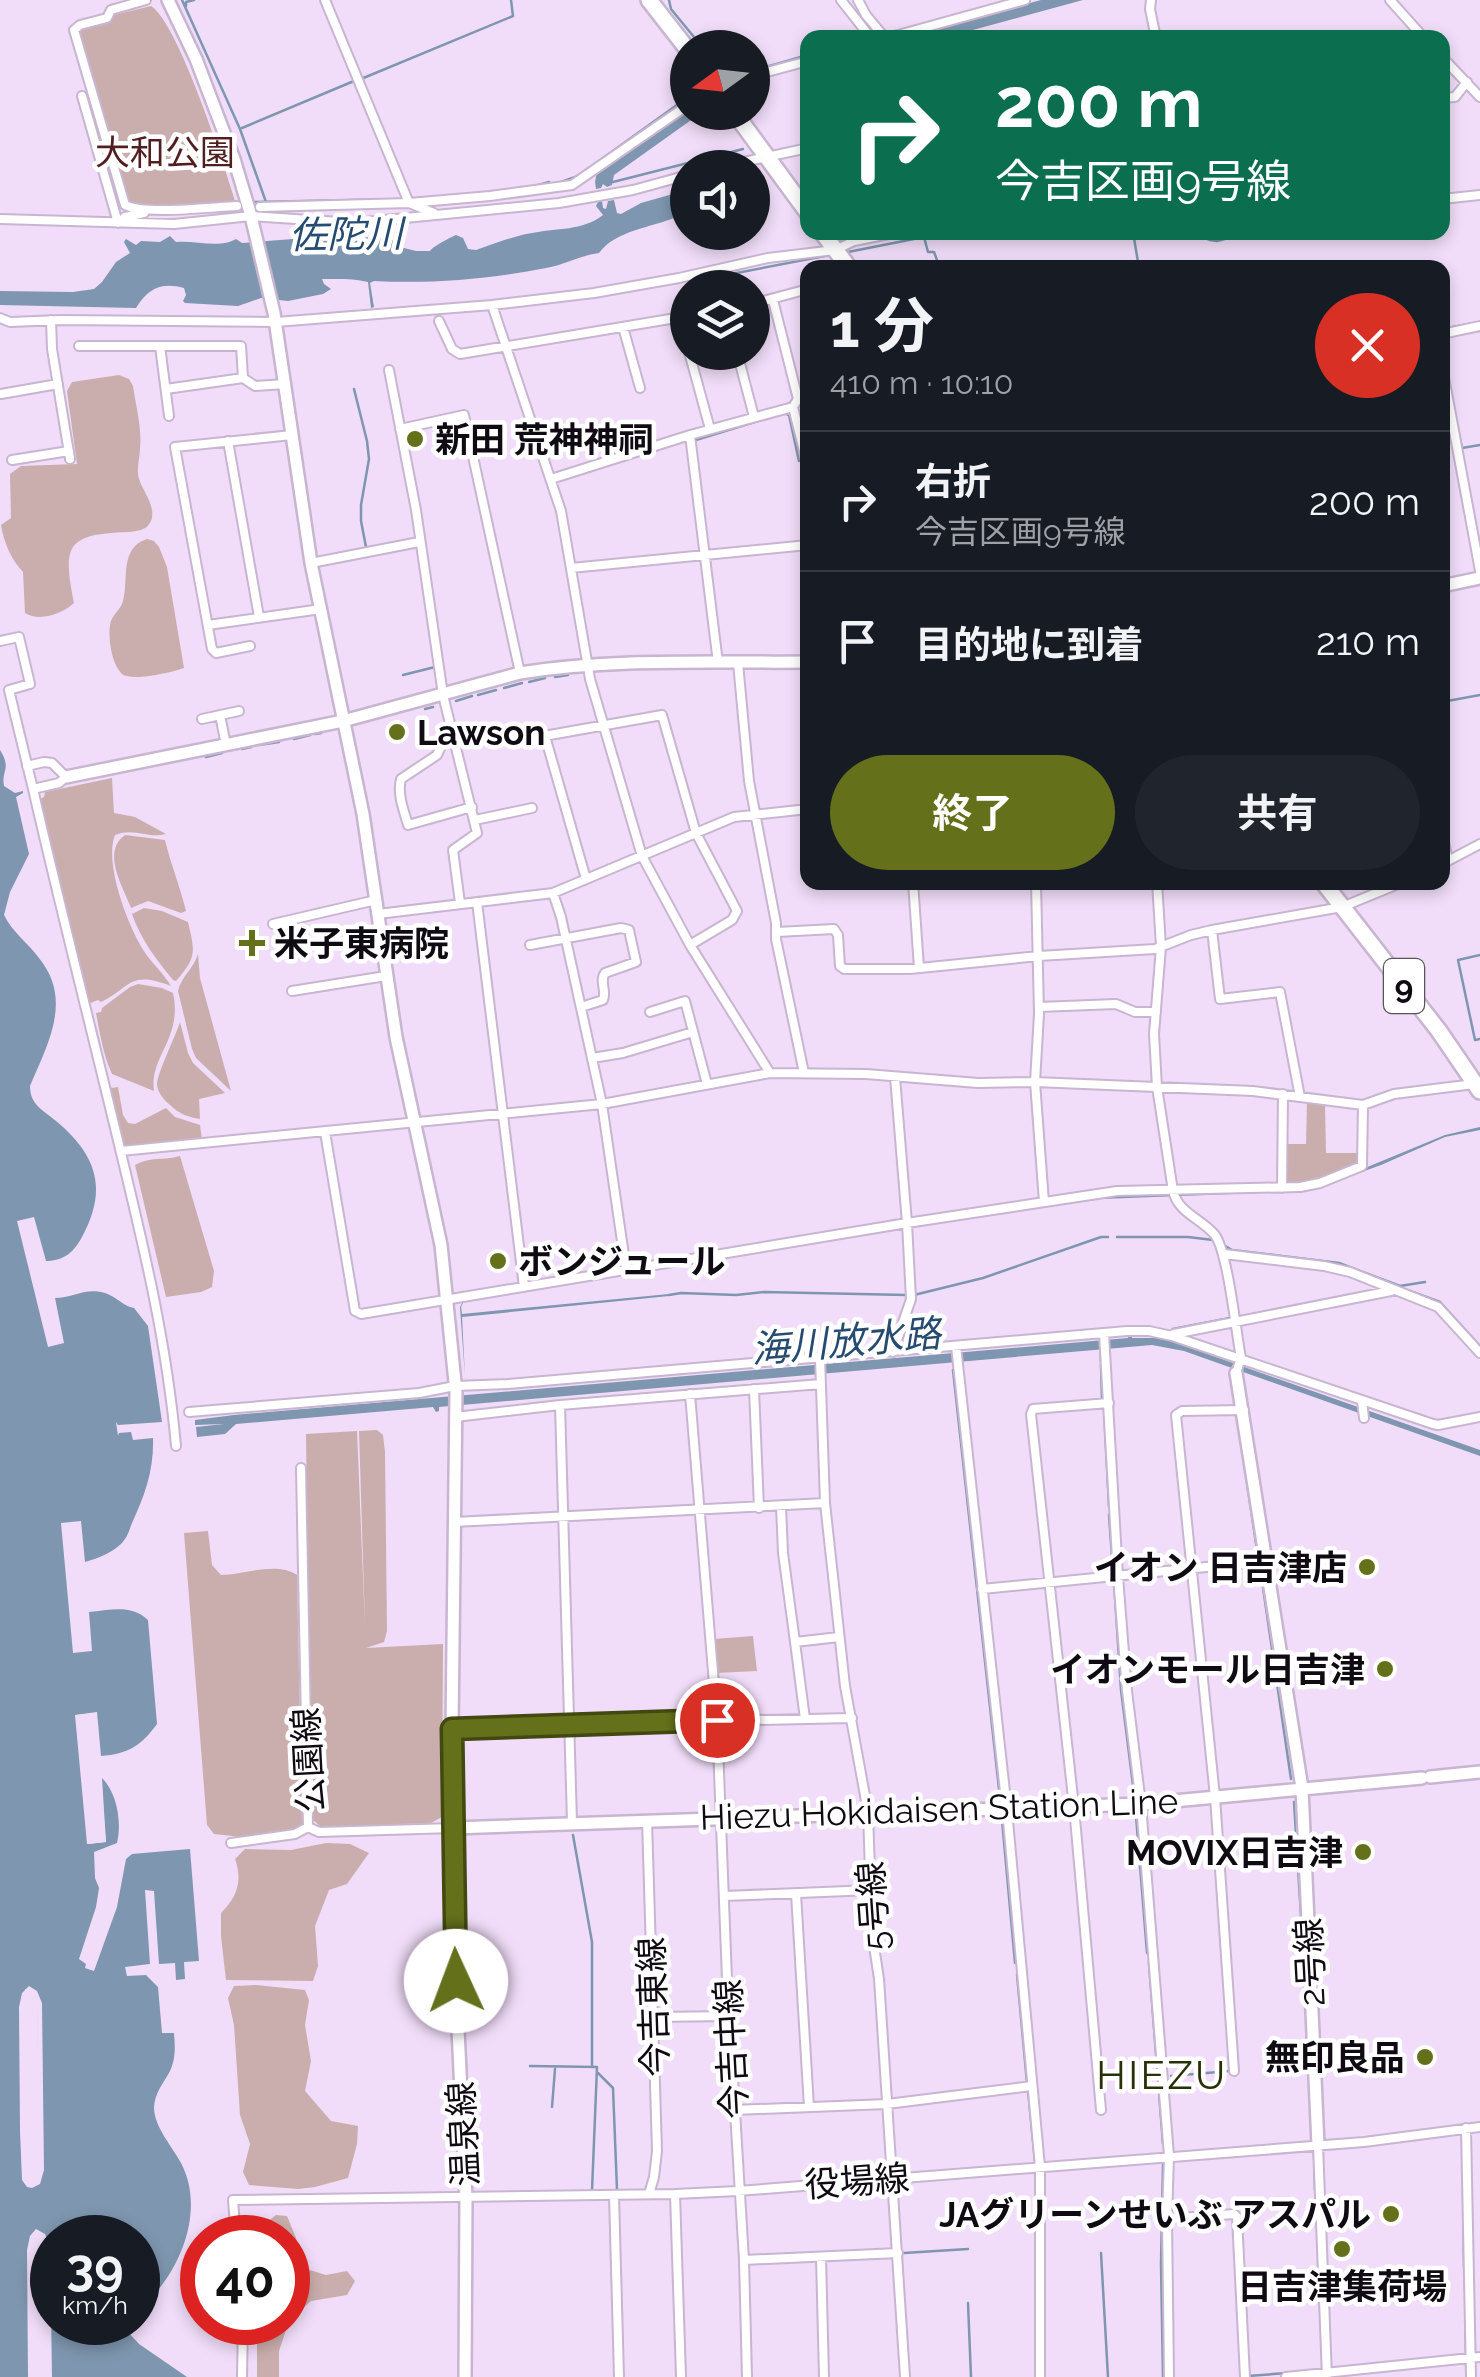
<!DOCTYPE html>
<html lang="ja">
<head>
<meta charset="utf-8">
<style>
	body { margin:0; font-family:Raleway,"Noto Sans JP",sans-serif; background:#20242c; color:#f1f3f6; height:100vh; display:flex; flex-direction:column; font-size:38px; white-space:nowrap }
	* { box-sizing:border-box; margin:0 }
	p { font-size:32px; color:#9ea1a6 }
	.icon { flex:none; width:55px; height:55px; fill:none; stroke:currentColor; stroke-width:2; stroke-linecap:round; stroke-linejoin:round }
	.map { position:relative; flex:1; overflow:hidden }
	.details { position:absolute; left:800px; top:260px; width:650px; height:630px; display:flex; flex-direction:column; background:#171b24; border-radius:20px; box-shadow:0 5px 15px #0003 }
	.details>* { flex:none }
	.banner { position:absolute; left:800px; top:30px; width:650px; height:210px; border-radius:20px; box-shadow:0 5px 15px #0003; background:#0b6e4f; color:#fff; overflow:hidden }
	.needle { width:65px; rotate:255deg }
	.controls { position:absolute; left:670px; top:30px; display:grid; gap:20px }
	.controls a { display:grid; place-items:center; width:100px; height:100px; border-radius:50%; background:#171b24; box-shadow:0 5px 15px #0003; font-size:50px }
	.speed { position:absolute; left:30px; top:2215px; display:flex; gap:20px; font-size:50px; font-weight:700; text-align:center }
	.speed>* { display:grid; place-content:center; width:130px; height:130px; border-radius:50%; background:#171b24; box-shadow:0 5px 15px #0003; line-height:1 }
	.speed small { font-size:25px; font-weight:400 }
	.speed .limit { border:15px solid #d22; background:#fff; color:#111 }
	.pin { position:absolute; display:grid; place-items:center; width:85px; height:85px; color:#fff; margin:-42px; border:5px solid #fff; border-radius:50%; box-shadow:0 2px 10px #0007 }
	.me { position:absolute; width:110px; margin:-55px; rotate:358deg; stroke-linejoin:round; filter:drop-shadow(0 0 8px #0008) }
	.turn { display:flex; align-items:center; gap:35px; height:210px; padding:0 30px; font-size:45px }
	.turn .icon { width:130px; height:130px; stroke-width:2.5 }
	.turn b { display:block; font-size:70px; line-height:85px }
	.round { display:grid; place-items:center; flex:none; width:105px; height:105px; border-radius:52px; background:#20242c }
	.headline { display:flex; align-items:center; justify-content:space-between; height:170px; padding:0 30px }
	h1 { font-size:60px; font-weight:700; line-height:75px }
	.cta { display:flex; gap:20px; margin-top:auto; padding:20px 30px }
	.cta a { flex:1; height:115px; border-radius:60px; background:#64701a; color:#fff; font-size:40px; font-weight:700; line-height:115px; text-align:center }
	.cta a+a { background:#20242c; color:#f1f3f6 }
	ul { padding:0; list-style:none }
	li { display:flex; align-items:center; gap:30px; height:140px; padding:0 30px; border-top:2px solid #363941 }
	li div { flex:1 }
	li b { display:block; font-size:38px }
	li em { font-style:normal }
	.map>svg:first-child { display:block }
	.green { fill:#caaead }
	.water { fill:#7e96af; fill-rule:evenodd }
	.pier { fill:#f1ddf9; fill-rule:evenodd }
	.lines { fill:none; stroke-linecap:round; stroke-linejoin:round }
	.stream { stroke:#7e96af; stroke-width:2.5 }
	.street-casing { stroke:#c8b5d0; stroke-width:12 }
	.secondary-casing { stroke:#c8b5d0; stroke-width:16 }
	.highway-casing { stroke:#c8b5d0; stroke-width:20 }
	.street { stroke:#fff; stroke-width:8 }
	.secondary { stroke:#fff; stroke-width:11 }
	.highway { stroke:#fff; stroke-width:15 }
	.route-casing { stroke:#414911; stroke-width:25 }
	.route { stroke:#64701a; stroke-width:18 }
	.poi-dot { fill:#64701a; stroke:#fff; stroke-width:4 }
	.labels { text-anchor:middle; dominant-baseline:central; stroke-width:9; stroke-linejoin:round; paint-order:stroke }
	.shield { fill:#fff; stroke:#58545a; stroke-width:2.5 }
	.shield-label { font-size:32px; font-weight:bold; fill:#100a13 }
	.park-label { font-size:35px; fill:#521f21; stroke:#fff }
	.poi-label { font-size:35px; font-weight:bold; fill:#100a13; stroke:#fff; text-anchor:end }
	.street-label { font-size:35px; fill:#100a13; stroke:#fff }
	.water-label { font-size:38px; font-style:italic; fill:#264b71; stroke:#fff }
	.quarter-label { font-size:40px; letter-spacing:2.5px; fill:#292f06; stroke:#fff }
</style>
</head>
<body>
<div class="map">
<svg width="1480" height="2377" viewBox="0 0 1480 2377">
	<rect width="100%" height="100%" fill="#f1ddf9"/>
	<path class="green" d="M151,6C179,24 224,166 236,203L135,207L128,203L79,35L81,28L114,15Z
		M119,375L129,379L133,386C136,406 142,428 140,448C140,459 136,467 139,479C143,492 158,508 150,523C145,531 136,531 129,532C67,534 62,544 74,603C62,614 40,622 25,613L23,572C11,559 4,543 1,525L11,518L10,474L21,466L77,464L67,391L72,382Z
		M147,539L154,541L159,547L167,567L184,668C172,672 133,682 122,674C111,664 107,634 111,621C114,613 121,609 123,601C129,579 119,548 147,539Z
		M112,778L114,813L135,817L166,834C147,839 135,827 115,835C104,863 127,923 142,948C150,962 163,972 171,986C128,970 132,987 101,1002L98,1000L88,1004L38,800L44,797L45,792Z
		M125,835L165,840C171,865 180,886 186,911L181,913L148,901L131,908C123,887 101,852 125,835Z
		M144,908L162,911L188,922C195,952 197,957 176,981L173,980C156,959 141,940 132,914Z
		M198,954L200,978L231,1091L196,1058L192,1049L178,991C181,977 194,968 198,954Z
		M138,984L162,988L173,993C183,1039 149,1056 154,1091L112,1074C103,1054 100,1034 96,1013L101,1012L102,1008L130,987Z
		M180,1022L188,1053L193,1063L225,1093L199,1099L200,1119C188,1117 179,1114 170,1105C164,1100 158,1093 157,1085C156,1076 176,1035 180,1022Z
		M108,1085L112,1088L118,1087L123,1115L128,1123L135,1124L166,1108L175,1117L200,1125L202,1140L124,1148Z
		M1307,1102L1325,1105L1326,1153H1360C1359,1156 1360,1159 1359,1161C1353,1174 1303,1183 1289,1184L1286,1180V1144H1306Z
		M180,1156L214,1271L212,1287L201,1292L166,1297L135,1165C152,1156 162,1161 180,1156Z
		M377,1430L383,1435L385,1452L387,1631L384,1642L366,1648L443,1644L442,1817L431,1823L321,1827L311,1818L306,1434L357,1431L365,1625L359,1431Z
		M208,1531L212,1565L221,1575C244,1575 276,1561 297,1575L302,1824L296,1830L242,1837L214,1834L207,1825L184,1533Z
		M753,1636L757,1671L716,1673L714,1639Z
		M326,1843L350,1844L369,1853L347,1884L329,1890L315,1926L318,1966L313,1981L226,1980L221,1936V1913C237,1897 243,1881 235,1859L245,1849L291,1850Z
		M256,1985L305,1990L309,2000L305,2025L311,2061L305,2091L331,2121L358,2126L357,2144L348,2178L315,2187L298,2189L249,2185L243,2172L250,2144L240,2115L234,2025L228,1998L234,1986Z
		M276,2215L287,2216L296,2238L300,2267L326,2275L347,2271L355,2281L347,2295L311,2301L299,2312L286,2330L279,2351V2377H257V2323L288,2322V2238L265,2237L263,2225Z"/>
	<path class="water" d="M1041,0H1083L947,37H903Z
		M687,108L688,112L701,113L614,175L612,185L607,187L603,184L601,188L596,189L595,182L597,172Z
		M687,190V230L685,220L676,217C651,228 616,230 599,253C581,255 564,265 546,268C490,279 432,284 374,281L370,283L374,307L371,308L368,282C353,278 336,279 322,279L324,284L331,289L323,294L288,301L261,298L238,306L185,303L183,301L186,295L184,288C162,282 148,288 136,308L0,305V291L73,292L94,289L102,282L116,262L130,253L124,242L126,239L136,245L141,241L160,242L170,236L176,242C195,240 219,249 236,239L242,243L293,239L298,241L378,237L391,239L400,247L416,251H430C432,247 451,237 456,235L463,238L468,249L476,250C494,244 513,236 532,233C556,228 583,231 603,215L596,206L598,202L602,201L603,208L606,209L608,201L614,200L617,213L621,214L641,203Z
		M0,750C12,769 1,770 4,786L15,793L23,791V793L16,797L29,854L10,892L4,915C12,932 28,943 39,958C73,1000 48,1043 30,1086C30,1105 43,1110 56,1121C97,1155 108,1189 82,1237C74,1252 64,1261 46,1261L34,1217L17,1221L48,1347L64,1343L55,1298C72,1298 86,1287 105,1293C117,1297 123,1306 134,1308L148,1326L162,1422L118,1425L116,1422L118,1436L119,1433L131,1432L133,1440L153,1438C154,1470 145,1495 132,1523C129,1531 127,1538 121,1544C110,1554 98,1558 85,1562L81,1521L61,1523L73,1653L92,1651L89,1612C110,1610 132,1604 148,1620L157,1724C141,1746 128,1754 101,1756L97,1712L75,1715L87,1844L106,1842L102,1778C117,1793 122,1822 117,1843L94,1852L95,1878L99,1888L96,1907L79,1959L86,1964L85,1968L94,1971L117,1907L126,1859L132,1854L190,1849L199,1961L184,1962L185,1979L176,1980L175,1963L159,1964L154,1891L145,1890L150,1964L125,1967L127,1976L146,1975L158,1987L162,2033H174C175,2047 176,2058 170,2071C163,2084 155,2092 154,2107C154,2127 172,2146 181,2163C207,2212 178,2278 138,2310V2238H52V2322L128,2323V2332L139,2344L187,2377H51L45,2234L33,2232L28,2377H0ZM25,1989L37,1991L40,2183L25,2184Z
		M1480,1127V1130L1445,1137L1381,1165L1309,1191L1102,1199L881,1231L464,1301L461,1307L462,1314L669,1294V1296L462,1317L465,1377L460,1307L464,1300L880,1229L1107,1195L1331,1182L1445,1135Z
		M1129,1334H1132V1338H1160L1163,1336L1165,1339L1480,1450V1456L1184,1351L1152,1345L439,1407V1411L436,1412L433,1407L236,1424L225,1434L197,1437L196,1427L224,1424L195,1425V1420L234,1415L1128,1338Z"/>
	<path class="pier" d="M96,1713L99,1761L96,1757L92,1717L81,1719L92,1839L101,1838L97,1778L100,1773L106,1842L88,1844L76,1715Z
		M29,1986L37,1991L42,2003L44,2170L40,2184L32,2188L27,2187L22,2180L20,2131L19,2007L22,1993ZM30,1992L37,2004L38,2170L36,2180L32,2182L29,2180L27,2174L26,2131L25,2007Z
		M36,2229L45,2234L50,2246L52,2377H46L45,2246L38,2235L33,2250L34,2365L33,2377H28L27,2250L30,2236Z"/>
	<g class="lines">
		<path class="stream" d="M182,0L240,129L266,202
			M669,0L671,9L703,48
			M186,6V2L194,0
			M752,71L808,55
			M361,79L513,16L511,0
			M242,128L354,81
			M613,182L743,149
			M558,183L578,176L688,97
			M471,194L531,187L549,182
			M253,202L404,199
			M1133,232L1139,268
			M1193,232L1210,240L1217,241L1251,232
			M1270,232L1287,237L1330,232
			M848,252L924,237L928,252H934L940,268
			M700,280L830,255
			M1442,329L1480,322
			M354,389L367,441L369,459L361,505V521L366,547
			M784,413L789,415L799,461
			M1460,439L1462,448L1480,445
			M696,440L771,417
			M1442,443L1452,441
			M403,675L435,667
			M555,677L568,675
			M529,682L545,678
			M504,688L522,683
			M478,695L496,690
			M456,701L472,696
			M1442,702L1480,695
			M425,709L433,707
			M315,734L321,733
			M294,739L310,735
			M259,745L279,742
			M242,749L251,747
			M206,757L222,753
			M1480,955L1458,960L1475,1040L1480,1039
			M1117,1237H1188L1213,1240
			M1222,1244L1232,1250L1339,1263L1400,1286L1425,1282
			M1410,1291L1440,1302L1480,1346
			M669,1295L681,1293L736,1295L764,1292L906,1295
			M914,1295L983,1278L1101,1237H1108
			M1238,1317L1317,1302
			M1173,1329L1230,1318
			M1101,1357V1362
			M1101,1365L1102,1399
			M953,1370L1000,1798
			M1104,1408L1109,1506
			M1172,1413L1185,1542
			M1238,1421L1258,1557
			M1109,1515L1113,1571
			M1260,1567L1291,1779
			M1114,1581L1121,1690L1134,1793
			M1294,1802L1303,1949
			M1136,1816L1147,1953
			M1002,1820L1015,1963
			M573,1835L592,1942V2067
			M1149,1963L1163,2144
			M1017,1974L1027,2083
			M530,2066L597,2067L592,2191
			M598,2073L613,2088L617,2190
			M1171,2076L1230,2071
			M1028,2090L1035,2161
			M552,2107L555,2069
			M1462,2139L1463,2169
			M1314,2152L1315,2190
			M1036,2173V2287
			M1463,2180L1464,2267
			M1316,2200V2206
			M1317,2216L1320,2299
			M904,2253L968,2249
			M1101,2253L1108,2377
			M1465,2280L1466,2355
			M968,2303L971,2377
			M1466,2363L1467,2377
			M1248,2376L1300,2372
			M1163,2377L1161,2264L1163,2165"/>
		<defs>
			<path id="street" d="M146,0L111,10L107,18L80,25L74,30L125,205C144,215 211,207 237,206
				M325,0L409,203L434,213
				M841,0L871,38
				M858,0L866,15L885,38
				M1151,0L1150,9L1156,38
				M1390,0L1424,38
				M887,38L1025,0
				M687,50L682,59L688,69
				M1442,57L1480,97
				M752,76L808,61
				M82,96L118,223L125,217L144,213
				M1442,98L1455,97L1467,82
				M716,168L808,148
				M1442,199L1480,195
				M260,207L409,203L490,196L572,185L688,105
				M0,219L174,224L251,216L354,223L559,203L633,190L688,175
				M773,300L798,399L793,407L808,467
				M752,304L808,289
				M492,305L561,511L590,679L642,856L690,945L770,1073
				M0,318L10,322L61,320L276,322L492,305L594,293L679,278L768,258L835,250L854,241L899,232
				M679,318L688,348
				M51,320L52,349L70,459
				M439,321L452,349L460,354L688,316
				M623,327L640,388
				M1442,334L1480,326
				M79,346H241L243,378L255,386L286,384
				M160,346L169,416
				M689,352L710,429
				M737,352L754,417
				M1442,366L1480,571
				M389,370L416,510L443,695L477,833L453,850L460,903
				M166,389L243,378
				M1,394L58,384
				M400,429L464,415L520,673
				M690,435L718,663
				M228,441L259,617
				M12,460L69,451
				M551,479L690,435L793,407
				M311,563L419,542
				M571,568L808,545
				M208,625L321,609
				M0,641L19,637L30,684L9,690L33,789
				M250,646L216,653L212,649L175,447L292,435
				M738,663L749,781L776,923V939L804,1073
				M220,715L226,745
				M202,719L239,711
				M453,732L444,740L437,755L401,779C397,794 404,811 408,825L472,807
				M545,736L586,879
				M516,741L662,715L696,833L737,911L732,920L690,945
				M27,766L44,762L52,763L66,777L59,783L33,789C61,911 92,1032 121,1153C145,1252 167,1345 176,1446
				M475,820L532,808
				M1442,831L1448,861
				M1442,864L1480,844
				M913,882L919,968
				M1036,882L1039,1014L1035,1082L1044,1202
				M1157,882L1161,947L1154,1034L1157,1087L1173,1191C1179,1214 1201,1218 1215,1235C1228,1253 1236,1332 1241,1358L1236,1373
				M553,893L561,917L602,1104L626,1269
				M477,902L524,1287
				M378,914L553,893L734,817L808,809
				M273,924L376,900
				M1212,930L1220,999L1280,992L1300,1097
				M777,932L834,929L838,935L840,966L844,969H910L1039,956L1155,949L1191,935L1212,930L1342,907L1403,882
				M530,945L621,928L629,930L636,962L605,973C599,981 607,991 603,1000L581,1007
				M292,991L386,976
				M1039,1007L1116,1004L1135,1012H1156
				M650,1012L685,1001L707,1084
				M592,1058L623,1053L693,1032
				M325,1132L355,1311L361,1314L907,1223L1117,1191L1300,1187L1320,1183L1362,1166L1363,1105
				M121,1151L602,1104L770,1073L866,1074L978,1083L1035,1082L1253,1091L1363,1105L1394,1094L1474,1084
				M1282,1188L1283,1094
				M1224,1254L1324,1266L1350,1272L1438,1307L1480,1353
				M1104,1334L1118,1576L1127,1691L1141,1804L1169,2156L1167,2219L1169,2377
				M1174,1334L1391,1291
				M956,1346L1007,1810L1040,2167V2377
				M893,1352L911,1299L907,1223L895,1077
				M820,1358L825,1503L845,1686L868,1812L872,1933L879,1979L905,2377
				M754,1389L759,1508
				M690,1394L717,1720L727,1979L744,2260L747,2377
				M1362,1401L1364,1418
				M560,1405L572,1822
				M189,1412L419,1393L455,1386L508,1384L1127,1331H1149L1172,1336L1433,1424L1438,1425L1480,1417
				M455,1417L560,1405L821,1384
				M301,1468L308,1827L319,1832L454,1828
				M781,1506L783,1553L795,1642
				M454,1522L825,1503
				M982,1589L1267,1561
				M805,1719L795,1642L839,1637
				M452,1729L569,1724L852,1718
				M647,1820L657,2151L654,2177L649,2194
				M231,1843L295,1834L308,1827
				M796,1894L809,2107
				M724,1896L872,1890
				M654,2017L730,2016
				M1234,2071L1215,1797L1176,1415L1182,1411L1244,1410
				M734,2110L887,2104L1032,2086
				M1101,2110L1074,1807L1031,1414L1033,1409L1109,1403
				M1466,2128L1471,2377
				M1318,2145L1327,2377
				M675,2194L681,2377
				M614,2195L619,2377
				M1167,2219L1234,2214L1237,2217L1245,2377
				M236,2238L233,2200L675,2194L738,2191L1364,2142L1480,2127
				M821,2257L824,2377
				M744,2260L898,2253
				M242,2377L243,2322
				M1286,2377L1480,2357"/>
			<path id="secondary" d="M168,0L196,59L234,159L251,216L274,313L311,563L363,814L396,1037L441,1245L456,1392L452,1729L454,1945L466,2198L465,2377
				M1442,586L1480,578
				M66,777L343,721L520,673C615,658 712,663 808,662
				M1236,1373L1302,1788L1318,2145
				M1430,1777L1480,1772
				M454,1828L1141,1804L1422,1778"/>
			<path id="highway" d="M649,0L688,50
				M734,112L808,213
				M822,232L849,268
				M1323,882L1439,1031L1480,1091"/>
		</defs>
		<use href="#street" class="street-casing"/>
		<use href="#secondary" class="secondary-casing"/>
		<use href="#highway" class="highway-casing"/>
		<use href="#street" class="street"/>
		<use href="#secondary" class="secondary"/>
		<use href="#highway" class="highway"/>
	</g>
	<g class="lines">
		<defs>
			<path id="route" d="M456,1981L452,1729L717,1720"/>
		</defs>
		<use href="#route" class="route-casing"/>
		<use href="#route" class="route"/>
	</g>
	<g class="poi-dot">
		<circle cx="415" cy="439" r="10"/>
		<circle cx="397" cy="732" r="10"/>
		<path d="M247 928h10v10h10v10h-10v10h-10v-10h-10v-10h10z"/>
		<circle cx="498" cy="1261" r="10"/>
		<circle cx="1367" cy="1567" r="10"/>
		<circle cx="1385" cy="1669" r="10"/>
		<circle cx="1363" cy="1852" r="10"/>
		<circle cx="1425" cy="2057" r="10"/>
		<circle cx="1391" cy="2214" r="10"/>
		<circle cx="1342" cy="2249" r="10"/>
	</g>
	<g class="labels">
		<rect class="shield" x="1384" y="959" width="40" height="54" rx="8"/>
		<g class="shield-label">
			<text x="1404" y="986">9</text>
		</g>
		<g class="park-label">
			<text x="165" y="152">大和公園</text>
		</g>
		<g class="poi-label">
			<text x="435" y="439" text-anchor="start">新田 荒神神祠</text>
			<text x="417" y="732" text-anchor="start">Lawson</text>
			<text x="274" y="943" text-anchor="start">米子東病院</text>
			<text x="518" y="1261" text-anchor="start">ボンジュール</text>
			<text x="1347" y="1567">イオン 日吉津店</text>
			<text x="1365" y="1669">イオンモール日吉津</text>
			<text x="1343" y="1852">MOVIX日吉津</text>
			<text x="1405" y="2057">無印良品</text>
			<text x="1371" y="2214">JAグリーンせいぶ アスパル</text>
			<text x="1342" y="2286" text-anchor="middle">日吉津集荷場</text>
		</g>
		<g class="street-label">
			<text transform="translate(308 1760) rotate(-93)">公園線</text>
			<text transform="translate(939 1809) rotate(-2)">Hiezu Hokidaisen Station Line</text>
			<text transform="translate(873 1906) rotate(-94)">5号線</text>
			<text transform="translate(1310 1962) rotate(-93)">2号線</text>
			<text transform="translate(653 2007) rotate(-92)">今吉東線</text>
			<text transform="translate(731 2049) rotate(-93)">今吉中線</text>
			<text transform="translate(463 2134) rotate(-93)">温泉線</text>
			<text transform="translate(857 2181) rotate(-4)">役場線</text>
		</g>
		<g class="water-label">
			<text transform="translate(346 234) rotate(-1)">佐陀川</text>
			<text transform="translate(846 1341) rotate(-5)">海川放水路</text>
		</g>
		<g class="quarter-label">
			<text x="1162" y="2074">HIEZU</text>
		</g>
	</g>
</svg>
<div class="controls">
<a><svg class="needle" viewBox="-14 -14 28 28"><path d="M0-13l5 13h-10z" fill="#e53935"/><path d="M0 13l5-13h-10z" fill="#9ea1a6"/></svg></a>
<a><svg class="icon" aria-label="sound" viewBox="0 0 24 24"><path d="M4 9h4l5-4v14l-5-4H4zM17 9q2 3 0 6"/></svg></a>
<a><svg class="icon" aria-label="layers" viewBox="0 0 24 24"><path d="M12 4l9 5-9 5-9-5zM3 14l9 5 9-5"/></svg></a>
</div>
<div class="speed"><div>39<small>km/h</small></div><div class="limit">40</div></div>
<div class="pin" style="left:717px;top:1720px;background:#d93025"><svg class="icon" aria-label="arrive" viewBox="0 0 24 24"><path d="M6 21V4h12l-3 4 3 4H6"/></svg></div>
<svg class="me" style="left:456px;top:1981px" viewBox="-20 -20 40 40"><circle r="19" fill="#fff"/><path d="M0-13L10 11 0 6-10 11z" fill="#64701a"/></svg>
<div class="banner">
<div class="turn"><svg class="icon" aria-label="right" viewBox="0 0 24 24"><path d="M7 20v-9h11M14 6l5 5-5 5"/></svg><div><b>200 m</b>今吉区画9号線</div></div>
</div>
<section class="details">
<div class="headline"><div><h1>1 分</h1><p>410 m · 10:10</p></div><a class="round" style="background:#d93025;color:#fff"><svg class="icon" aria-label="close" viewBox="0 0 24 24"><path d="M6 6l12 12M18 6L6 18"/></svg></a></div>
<ul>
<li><svg class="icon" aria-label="right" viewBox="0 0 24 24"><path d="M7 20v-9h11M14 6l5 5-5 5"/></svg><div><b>右折</b><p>今吉区画9号線</p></div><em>200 m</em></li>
<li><svg class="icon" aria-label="arrive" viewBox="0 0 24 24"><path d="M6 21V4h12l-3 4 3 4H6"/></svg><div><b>目的地に到着</b></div><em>210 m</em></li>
</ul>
<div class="cta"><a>終了</a><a>共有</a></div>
</section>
</div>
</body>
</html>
